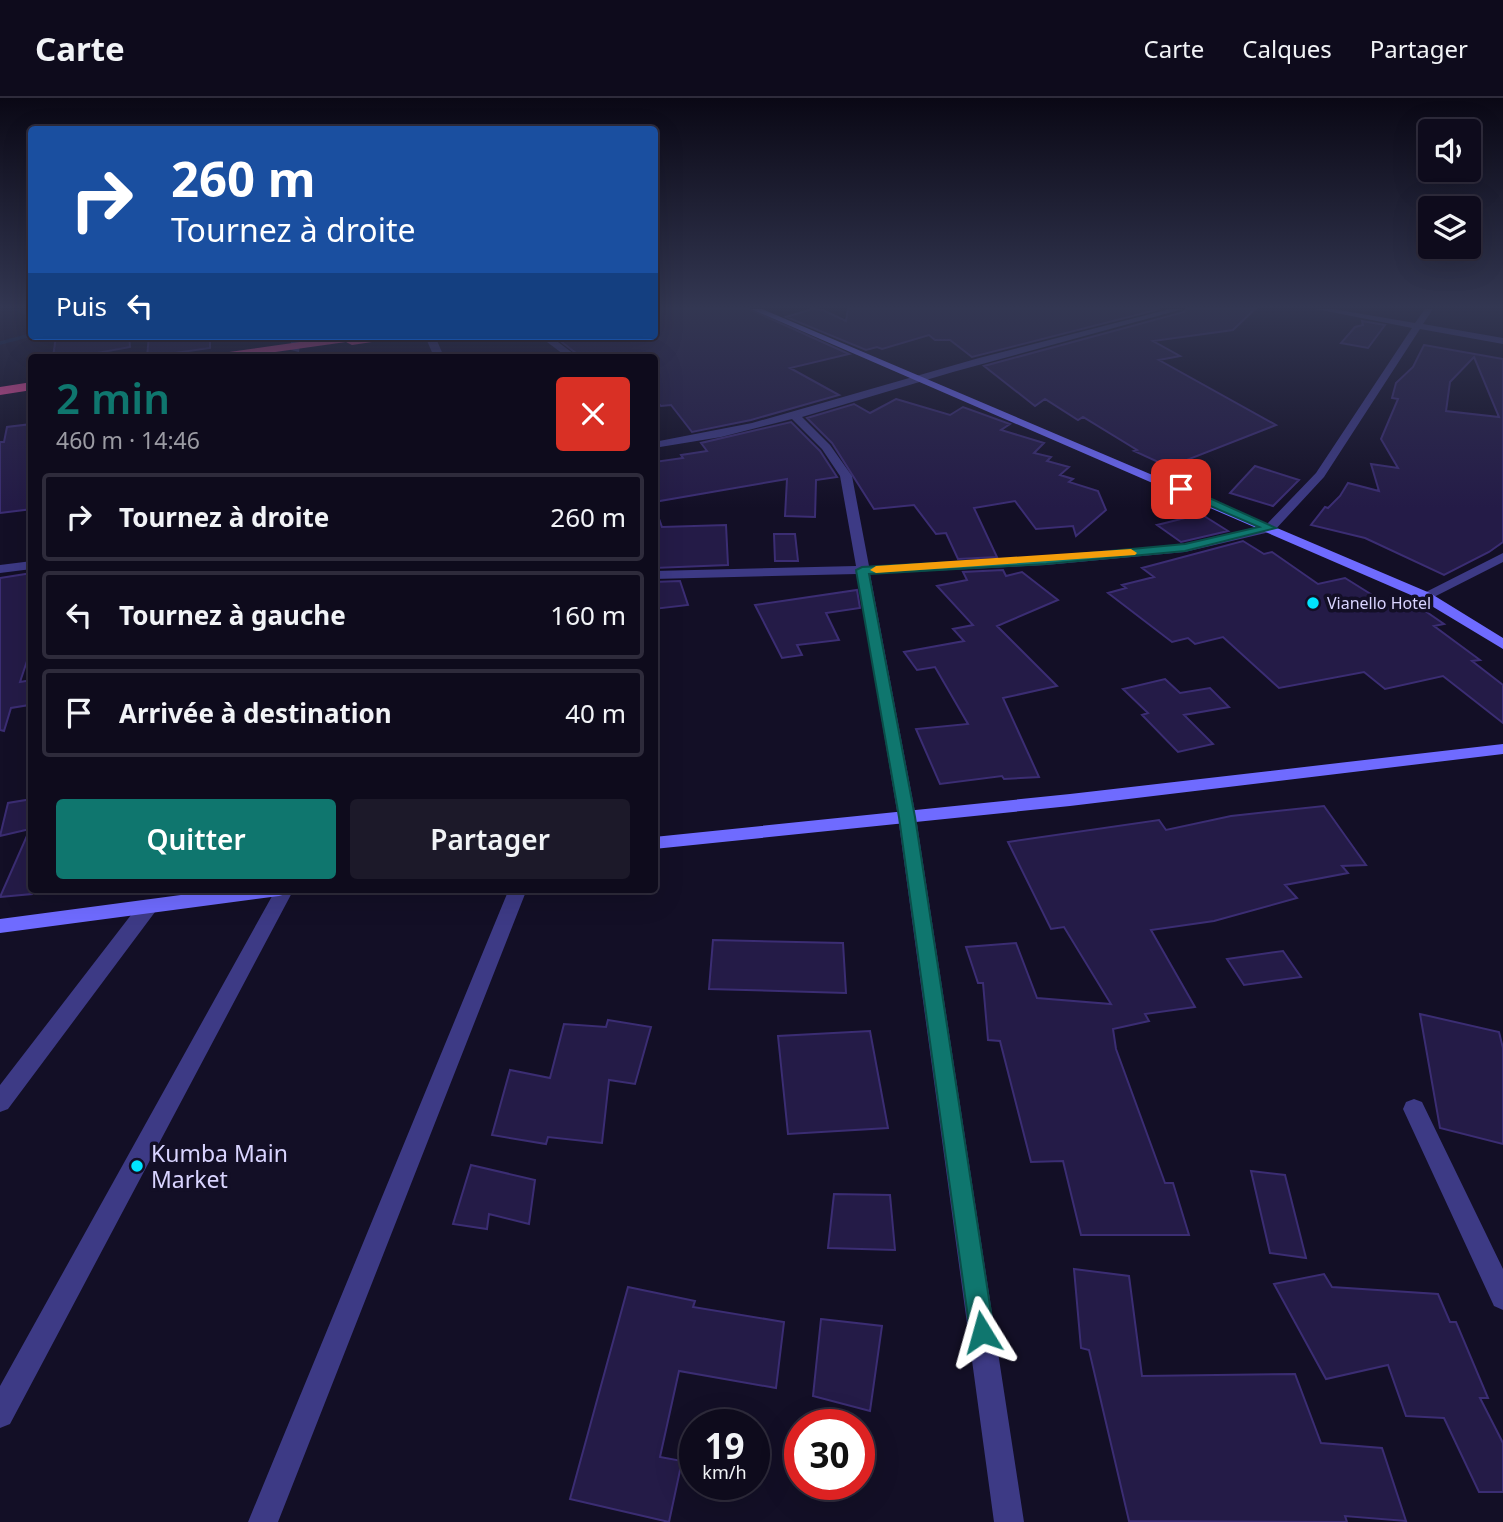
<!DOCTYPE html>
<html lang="fr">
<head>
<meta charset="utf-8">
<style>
	body { margin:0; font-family:"Noto Sans",sans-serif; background:#1c1929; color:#f1f3f6; height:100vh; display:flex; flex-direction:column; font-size:26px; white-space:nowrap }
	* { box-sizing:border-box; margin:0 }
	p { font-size:23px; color:#9b9ba3 }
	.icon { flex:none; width:38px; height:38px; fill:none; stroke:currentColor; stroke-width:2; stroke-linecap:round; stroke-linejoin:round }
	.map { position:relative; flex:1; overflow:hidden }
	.sheet { position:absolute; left:28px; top:256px; width:630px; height:539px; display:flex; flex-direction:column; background:#0e0b1c; border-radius:7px; box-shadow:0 7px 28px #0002,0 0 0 2px #2e2b3b }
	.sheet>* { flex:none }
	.guide { position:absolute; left:28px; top:28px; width:630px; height:214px; border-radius:7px; box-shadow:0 7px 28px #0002,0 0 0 2px #2e2b3b; background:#1a4fa0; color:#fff; overflow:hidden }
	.buttons { position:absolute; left:1418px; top:21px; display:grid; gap:14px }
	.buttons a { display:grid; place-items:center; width:63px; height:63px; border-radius:7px; background:#0e0b1c; box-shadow:0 7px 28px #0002,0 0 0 2px #2e2b3b; font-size:35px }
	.speed { position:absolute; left:679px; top:1311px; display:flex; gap:14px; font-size:35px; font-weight:700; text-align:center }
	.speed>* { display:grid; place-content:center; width:91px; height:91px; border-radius:50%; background:#0e0b1c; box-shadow:0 7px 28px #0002,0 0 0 2px #2e2b3b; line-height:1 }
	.speed small { font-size:18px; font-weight:400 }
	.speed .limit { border:10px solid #d22; background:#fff; color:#111 }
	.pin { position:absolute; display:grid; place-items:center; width:60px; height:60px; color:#fff; margin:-30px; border-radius:14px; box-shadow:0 4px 10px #0006 }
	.me { position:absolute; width:77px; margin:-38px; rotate:352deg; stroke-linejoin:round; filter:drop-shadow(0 0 5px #0008) }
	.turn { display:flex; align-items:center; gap:24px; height:147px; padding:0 28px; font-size:32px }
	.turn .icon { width:91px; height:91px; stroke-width:2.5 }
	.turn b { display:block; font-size:49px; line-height:60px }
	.then { display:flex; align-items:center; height:66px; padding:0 28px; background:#0003; gap:14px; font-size:26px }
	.round { display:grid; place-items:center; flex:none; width:74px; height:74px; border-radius:7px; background:#1c1929 }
	.head { display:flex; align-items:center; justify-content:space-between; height:119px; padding:0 28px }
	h1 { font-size:42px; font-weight:600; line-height:52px; color:#0f766e }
	.primary-button { display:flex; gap:14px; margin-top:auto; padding:14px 28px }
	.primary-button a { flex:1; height:80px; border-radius:7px; background:#0f766e; color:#fff; font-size:28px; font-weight:600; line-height:80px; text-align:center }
	.primary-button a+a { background:#1c1929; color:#f1f3f6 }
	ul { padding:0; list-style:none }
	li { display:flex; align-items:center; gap:21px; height:88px; margin:0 14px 10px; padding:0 14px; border:4px solid #2e2b3b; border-radius:7px }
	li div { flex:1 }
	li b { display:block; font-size:26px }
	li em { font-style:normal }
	header { display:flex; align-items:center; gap:42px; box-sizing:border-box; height:98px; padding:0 35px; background:#0e0b1c; border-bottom:2px solid #2e2b3b }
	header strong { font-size:33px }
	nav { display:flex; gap:38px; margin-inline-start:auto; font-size:24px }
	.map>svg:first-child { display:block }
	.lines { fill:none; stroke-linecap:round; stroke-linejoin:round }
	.stream { stroke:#0a1f44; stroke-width:3.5 }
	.building { fill:#241b47; stroke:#3b2d73; stroke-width:2; fill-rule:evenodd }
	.street { fill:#3d3a85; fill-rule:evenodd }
	.secondary { fill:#6f6bff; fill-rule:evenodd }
	.highway { fill:#ff4fa3; fill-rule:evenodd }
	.route { fill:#0f766e; stroke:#0a4d48; stroke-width:2 }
	.slow { fill:#f59e0b }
	.poi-dot { fill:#00e5ff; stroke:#130f26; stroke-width:2.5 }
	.labels { text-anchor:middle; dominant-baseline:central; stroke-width:7; stroke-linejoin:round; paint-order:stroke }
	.far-poi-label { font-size:16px; fill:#d9d4ff; stroke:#130f26; text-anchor:start }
	.near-poi-label { font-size:23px; fill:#d9d4ff; stroke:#130f26; text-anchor:start }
</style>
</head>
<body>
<header>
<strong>Carte</strong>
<nav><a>Carte</a><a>Calques</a><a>Partager</a></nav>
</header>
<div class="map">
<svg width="1503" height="1424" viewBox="0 0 1503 1424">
	<rect width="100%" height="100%" fill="#130f26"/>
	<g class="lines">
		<path class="stream" d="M15,211L32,218
			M0,245L27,238L32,232"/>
	</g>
	<path class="building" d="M654,211H749L849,256L790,270L839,297L751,322L692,334L671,307L661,308L654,301V259H581L554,238H654Z
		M812,211L823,212L846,223L848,211H1160L972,259L950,242H935L929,237L882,251L877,249L866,252L786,219Z
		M1186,211H1255L1233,232L1153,243L1180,258L1159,262L1276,327L1169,369L1134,353L1137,352L1083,319L1078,322L1045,301L1035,308L984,268L1184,214Z
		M1362,223L1385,227L1368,250L1341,245L1355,229L1363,227Z
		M56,238H129L130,249L76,259H53Z
		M149,238H210V250L147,259Z
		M1424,247L1503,261V444L1489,454L1444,477L1365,440L1311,427L1325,409L1328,410L1340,398L1348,385L1379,393L1371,366L1398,370L1381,341L1398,301L1392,300L1396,285L1413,269ZM1474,259L1499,319L1446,313L1450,284Z
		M896,301L950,317L963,309L1010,326L1001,332L1044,345L1034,355L1051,359L1047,363L1069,369L1060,377L1073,381L1069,384L1098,393L1106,412L1076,438L1073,428L1036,431L1015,403L974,410L997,459L958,461L946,435L936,436L914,407L874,411L832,345L807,320L854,306L870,315Z
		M791,324L820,353L837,379L816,382L815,419L785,418L787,381L654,404V364L683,360L681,357L707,353L701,345Z
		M32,326V411L0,415V344H4L7,329Z
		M1255,368L1299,382L1273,408L1230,395Z
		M1201,416L1228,433L1181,444L1157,427Z
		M658,418L662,429L726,427L728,467L654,470V419Z
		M774,436H795L798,463H775Z
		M1243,443L1264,456L1272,454L1318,486L1345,480L1390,508L1412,504L1444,526L1434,528L1480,562L1472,563L1503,587V625L1443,578L1385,591L1364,574L1279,590L1223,539L1195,546L1188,540L1172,544L1108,495L1126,490L1122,487L1154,479L1142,470Z
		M1003,472L1006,478L1022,474L1058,502L997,528L1057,588L1003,600L1039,679L1004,681L1002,678L940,686L916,631L968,626L935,569L917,572L904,554L964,543L953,531L973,527L937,488L967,482L963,474Z
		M32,475V548L20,584L32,582V597L29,607L11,610L4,633L0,632V480Z
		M680,483L688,507L654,511V484Z
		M857,492L860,510L826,515L839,542L797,547L802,557L782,560L755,507Z
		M1165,581L1180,595L1210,590L1229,609L1184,617L1213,646L1178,654L1142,617L1148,615L1123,591Z
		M32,701V796L0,799L30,731L0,738L8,705Z
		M1324,708L1366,767L1342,768L1348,775L1285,787L1297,800L1214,823L1151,832L1195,909L1145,916L1149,923L1113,931L1116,951L1165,1085H1173L1189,1137H1081L1063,1063L1031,1064L1000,943L988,942L983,885H978L966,849L1016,845L1037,900L1111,906L1064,829L1051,831L1008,744L1159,722L1166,732L1231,718Z
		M713,842L843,845L846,895L709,891Z
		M1283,853L1301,879L1244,887L1227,861Z
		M1420,916L1499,934L1503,950V1046L1440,1030Z
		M608,922L651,929L635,986L609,982L602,1045L548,1039L546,1046L492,1037L510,972L550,980L564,926L606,929Z
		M870,933L888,1030L788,1036L778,938Z
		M471,1067L535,1082L529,1126L489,1116L487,1131L453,1126Z
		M1251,1073L1285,1077L1306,1160L1270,1155Z
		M834,1096L890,1097L895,1152L828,1150Z
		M1074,1171L1129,1178L1142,1278L1295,1276L1321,1345L1382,1350L1406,1423L1345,1418L1347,1424L1129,1423L1089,1252L1081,1250Z
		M1324,1176L1332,1189L1438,1196L1450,1224H1456L1488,1300H1480L1503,1345V1394H1479L1444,1320L1406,1318L1388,1267L1326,1281L1274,1186Z
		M628,1189L695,1203L693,1209L784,1224L776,1290L679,1273L660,1359L682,1363L669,1424L570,1401Z
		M821,1221L882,1228L870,1313L813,1298Z"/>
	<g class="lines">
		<path class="street" d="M1170,211H1183L953,274L802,319L830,347L852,378L869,468L1046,459L1185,446L1266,427L1316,375L1412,230L1316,211H1333L1415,225L1425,211H1433L1423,226L1503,240V246L1420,231L1324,379L1274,433L1185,454L1046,467L870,476L916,719L1024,1424H994L898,719L857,476L654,481V473L856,468L840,378L822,351L792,321L721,339L654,350V344L752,325L979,260Z
			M291,238H301L299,254L291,252Z
			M425,238H435L444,259H434Z
			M539,238H550L578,259H567Z
			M1503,455V464L1430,501H1420L1418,498Z
			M32,463V471L0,475V467Z
			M276,791H294L10,1326L0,1330V1288Z
			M509,791H527L278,1424H248Z
			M148,802L155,804L158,809L155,814L8,1011L0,1014V987L141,804Z
			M1414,1001L1422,1004L1503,1171V1212L1494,1208L1403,1011L1406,1004Z"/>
		<path class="secondary" d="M751,211H762L1430,495L1503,540V551L1420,501Z
			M1503,646V656L1070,708L654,751V739L1070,696Z
			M226,791H288L286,796L279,798L0,835V821Z"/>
		<path class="highway" d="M342,238H397L392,241L352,247L346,244L239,259H209L215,256Z
			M32,284V292L0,297V289Z"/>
	</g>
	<linearGradient id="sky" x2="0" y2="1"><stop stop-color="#0a0815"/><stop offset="0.51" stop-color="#333752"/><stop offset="1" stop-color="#333752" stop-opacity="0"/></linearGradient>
	<rect width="1503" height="410" fill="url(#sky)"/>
	<path class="route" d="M1178,389H1185L1276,430L1185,453L1046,466L869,476L915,719L994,1234L990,1243L982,1246L973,1243L970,1234L899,719L856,472L862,469L1046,459L1185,446L1259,429L1178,394Z"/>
	<path class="slow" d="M1131,451L1137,455L1135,457L876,475L870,472L876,468Z"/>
	<g class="poi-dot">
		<circle cx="1313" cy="505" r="7"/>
		<circle cx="137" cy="1068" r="7"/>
	</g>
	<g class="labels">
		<g class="far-poi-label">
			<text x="1327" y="505">Vianello Hotel</text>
		</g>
		<g class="near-poi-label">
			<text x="151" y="1055">Kumba Main<tspan x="151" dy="26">Market</tspan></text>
		</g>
	</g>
</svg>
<div class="buttons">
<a><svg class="icon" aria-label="sound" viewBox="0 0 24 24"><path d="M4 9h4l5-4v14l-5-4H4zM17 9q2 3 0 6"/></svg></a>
<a><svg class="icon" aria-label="layers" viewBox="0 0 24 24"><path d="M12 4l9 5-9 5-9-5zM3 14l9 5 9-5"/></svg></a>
</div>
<div class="speed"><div>19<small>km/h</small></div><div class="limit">30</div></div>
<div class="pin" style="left:1181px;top:391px;background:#d93025"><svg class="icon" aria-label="arrive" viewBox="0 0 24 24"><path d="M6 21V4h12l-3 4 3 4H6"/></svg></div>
<svg class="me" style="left:982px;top:1234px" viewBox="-20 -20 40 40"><path d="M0-17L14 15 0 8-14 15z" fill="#0f766e" stroke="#fff" stroke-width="4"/></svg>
<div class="guide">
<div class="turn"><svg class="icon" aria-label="right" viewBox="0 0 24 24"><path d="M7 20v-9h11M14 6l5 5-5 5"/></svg><div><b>260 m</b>Tournez à droite</div></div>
<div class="then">Puis<svg class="icon" aria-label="left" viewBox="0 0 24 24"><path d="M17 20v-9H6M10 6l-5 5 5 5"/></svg></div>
</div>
<section class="sheet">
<div class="head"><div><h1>2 min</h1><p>460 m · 14:46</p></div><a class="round" style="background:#d93025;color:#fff"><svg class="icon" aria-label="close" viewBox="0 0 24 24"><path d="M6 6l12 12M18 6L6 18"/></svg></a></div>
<ul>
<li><svg class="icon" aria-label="right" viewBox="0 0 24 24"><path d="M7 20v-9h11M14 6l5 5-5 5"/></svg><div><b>Tournez à droite</b></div><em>260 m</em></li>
<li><svg class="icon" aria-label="left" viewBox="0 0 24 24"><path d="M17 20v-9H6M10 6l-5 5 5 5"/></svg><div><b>Tournez à gauche</b></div><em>160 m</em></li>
<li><svg class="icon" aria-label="arrive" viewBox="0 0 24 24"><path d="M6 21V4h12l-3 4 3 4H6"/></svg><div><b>Arrivée à destination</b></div><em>40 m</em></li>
</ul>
<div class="primary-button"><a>Quitter</a><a>Partager</a></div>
</section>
</div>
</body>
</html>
